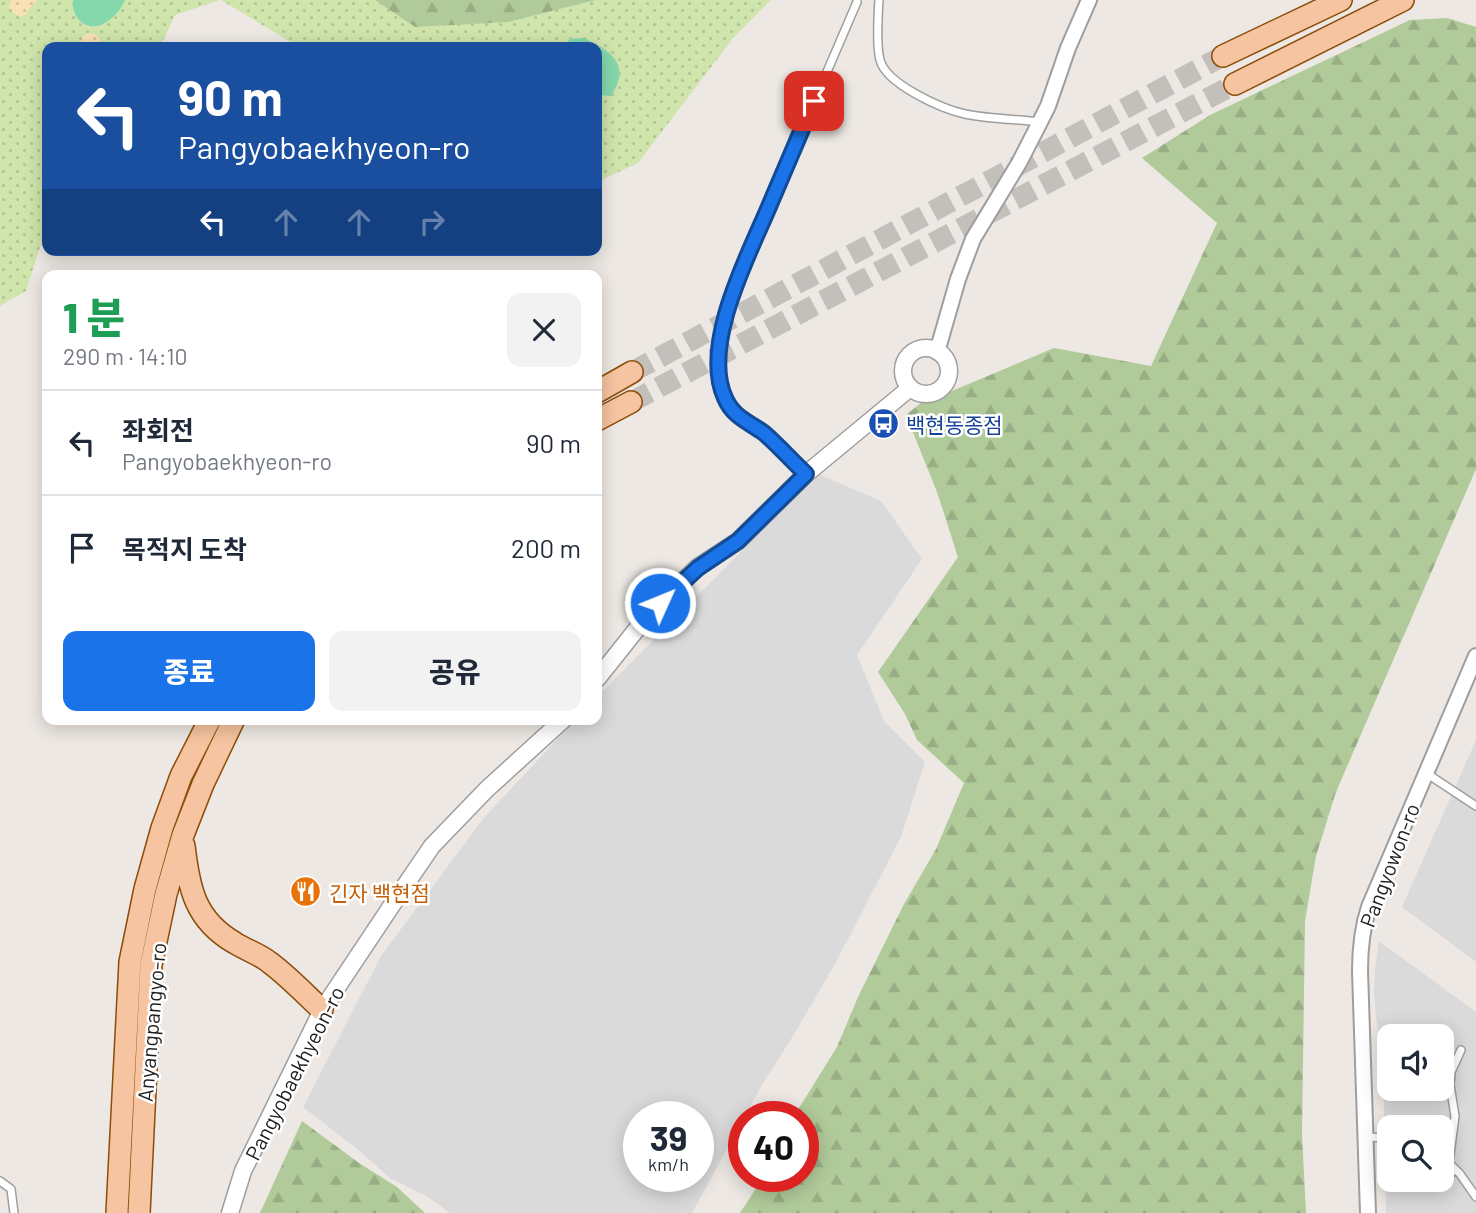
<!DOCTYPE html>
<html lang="ko">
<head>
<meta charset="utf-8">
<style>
	body { margin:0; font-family:Barlow,"Noto Sans KR",sans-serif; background:#f2f2f3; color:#1f2937; height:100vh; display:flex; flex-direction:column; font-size:26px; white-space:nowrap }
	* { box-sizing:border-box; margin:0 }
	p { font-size:23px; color:#747a83 }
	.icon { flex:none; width:38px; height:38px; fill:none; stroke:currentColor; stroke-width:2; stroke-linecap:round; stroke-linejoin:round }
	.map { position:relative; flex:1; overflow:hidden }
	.side { position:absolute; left:42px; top:270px; width:560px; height:455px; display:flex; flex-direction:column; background:#fff; border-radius:14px; box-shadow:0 4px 18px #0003 }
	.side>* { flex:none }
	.hud { position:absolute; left:42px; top:42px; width:560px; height:214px; border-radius:14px; box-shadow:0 4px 18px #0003; background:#1a4fa0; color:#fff; overflow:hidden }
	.buttons { position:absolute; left:1377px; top:1024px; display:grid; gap:14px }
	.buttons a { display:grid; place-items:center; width:77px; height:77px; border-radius:14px; background:#fff; box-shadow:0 4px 18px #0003; font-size:35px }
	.speed { position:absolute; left:623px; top:1101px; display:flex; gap:14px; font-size:35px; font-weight:700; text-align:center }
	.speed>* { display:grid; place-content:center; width:91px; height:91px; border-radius:50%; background:#fff; box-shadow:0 4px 18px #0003; line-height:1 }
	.speed small { font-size:18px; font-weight:400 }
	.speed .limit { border:10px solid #d22; background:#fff; color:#111 }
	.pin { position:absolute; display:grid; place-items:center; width:60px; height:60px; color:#fff; margin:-30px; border-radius:14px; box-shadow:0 4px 10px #0006 }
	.me { position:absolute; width:77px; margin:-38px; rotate:46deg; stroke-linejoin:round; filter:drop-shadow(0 0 5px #0008) }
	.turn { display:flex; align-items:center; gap:24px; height:147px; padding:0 21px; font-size:32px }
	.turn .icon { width:91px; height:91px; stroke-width:2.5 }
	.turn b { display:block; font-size:49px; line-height:60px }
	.lanes { display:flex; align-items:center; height:66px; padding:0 21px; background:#0003; justify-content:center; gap:35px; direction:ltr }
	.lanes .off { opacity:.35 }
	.round { display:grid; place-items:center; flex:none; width:74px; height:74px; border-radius:14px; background:#f2f2f3 }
	.headline { display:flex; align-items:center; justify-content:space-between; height:119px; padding:0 21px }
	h1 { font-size:42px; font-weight:800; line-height:52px; color:#1e9e55 }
	.cta { display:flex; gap:14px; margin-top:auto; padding:14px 21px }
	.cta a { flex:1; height:80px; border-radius:14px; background:#1a73e8; color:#fff; font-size:28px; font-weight:800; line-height:80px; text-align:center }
	.cta a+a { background:#f2f2f3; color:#1f2937 }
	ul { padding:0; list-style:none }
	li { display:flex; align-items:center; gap:21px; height:105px; padding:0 21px; border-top:2px solid #e0e1e3 }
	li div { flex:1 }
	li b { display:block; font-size:26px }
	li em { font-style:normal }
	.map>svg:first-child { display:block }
	.residential { fill:#dbdada; fill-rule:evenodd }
	.grass { fill:url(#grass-dots) }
	.forest { fill:url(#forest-firs) }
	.sand { fill:url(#sand-dots) }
	.pitch { fill:#85d8ac }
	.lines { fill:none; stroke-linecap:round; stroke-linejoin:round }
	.primary-tunnel { stroke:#c3bfbb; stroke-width:21; stroke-dasharray:21 10; stroke-linecap:butt }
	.service-casing { stroke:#9e9e9e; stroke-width:10 }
	.minor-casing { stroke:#9e9e9e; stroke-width:18 }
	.tertiary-casing { stroke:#9e9e9e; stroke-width:19 }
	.primary-casing { stroke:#8c4d09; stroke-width:24 }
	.service { stroke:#fff; stroke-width:7 }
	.minor { stroke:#fff; stroke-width:14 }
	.tertiary { stroke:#fff; stroke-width:16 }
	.primary { stroke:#f6c4a0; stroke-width:21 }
	.route-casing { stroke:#114b97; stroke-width:18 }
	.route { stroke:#1a73e8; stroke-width:12 }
	.labels { text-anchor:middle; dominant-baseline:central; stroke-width:5; stroke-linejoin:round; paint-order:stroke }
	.transit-label { font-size:21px; fill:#164399; stroke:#fff; text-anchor:start }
	.street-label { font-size:21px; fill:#1d1d1d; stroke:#fff }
	.food-label { font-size:21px; fill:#c56008; stroke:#fff; text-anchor:start }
</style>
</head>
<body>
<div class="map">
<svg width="1476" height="1213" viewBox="0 0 1476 1213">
	<defs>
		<pattern id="grass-dots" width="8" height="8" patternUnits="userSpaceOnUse" patternTransform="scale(1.75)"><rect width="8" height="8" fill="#d0e5ac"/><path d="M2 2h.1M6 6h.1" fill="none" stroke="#b2c494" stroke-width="1.8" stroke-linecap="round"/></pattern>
		<pattern id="forest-firs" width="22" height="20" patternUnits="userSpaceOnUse" patternTransform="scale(1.75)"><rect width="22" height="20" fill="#b0ca9a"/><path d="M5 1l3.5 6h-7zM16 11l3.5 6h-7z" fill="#97ad84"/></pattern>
		<pattern id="sand-dots" width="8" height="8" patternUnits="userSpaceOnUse" patternTransform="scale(1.75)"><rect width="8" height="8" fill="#fae1b4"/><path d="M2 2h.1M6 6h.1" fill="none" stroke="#d6c19a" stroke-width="1.8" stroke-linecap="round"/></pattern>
	</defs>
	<rect width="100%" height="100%" fill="#ede8e3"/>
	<path class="residential" d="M818,474L881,501L922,559L857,655L884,721L925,762L901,837L835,964L793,1036L763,1083L692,1213H450L428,1197L390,1178L357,1149L303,1107L381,956L483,819L576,719H597V697ZM639,1116H698V1176H639Z
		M1476,740V962L1402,907Z
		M1379,941L1476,1012V1213H1386L1383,1058L1376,1018L1374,991L1375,968ZM1390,1036H1442V1088H1390ZM1390,1127H1442V1180H1390Z"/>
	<path class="grass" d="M0,0H220L175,15L160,47H47V225L26,291L0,306Z
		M221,0H771L734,37L638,163L597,182V47H299Z"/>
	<path class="forest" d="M375,0H595L508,22L415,27Z
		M1447,18L1476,27V469L1336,792L1316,856L1305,921L1302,1134L1306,1213H740L764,1176H803V1116H794L837,1047L858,997L903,906L936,849L964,783L917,740L905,714L878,672L958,557L937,492L906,415L922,402L928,401L1054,348L1151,366L1217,223L1142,158L1210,115L1410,20Z
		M302,1121L359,1163L397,1187L425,1213H260Z"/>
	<path class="sand" d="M11,0H37L24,16C18,17 13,13 9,8Z
		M89,33L98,36L100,40L98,47H81L82,37Z"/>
	<path class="pitch" d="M73,0H125C121,10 112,20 101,25C84,31 71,16 73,0Z
		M584,38C611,51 632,65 611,96L597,95V47H564L570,39Z"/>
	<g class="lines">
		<path class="primary-tunnel" d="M632,372L1223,56
			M631,402L1235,84"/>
		<defs>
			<path id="service" d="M879,0C878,16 876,45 880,60C886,84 942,109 965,114C989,119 1015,119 1040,122
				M806,474C792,461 778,445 763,433C753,425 741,421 733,411C704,377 725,318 737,281L857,2
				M1426,773L1476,806
				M1366,1137L1390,1138
				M1442,1156L1460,1174L1476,1197
				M1449,1162L1455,1116L1450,1085L1451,1072L1461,1050
				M0,1181L11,1189L14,1213
				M1446,1181L1454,1169"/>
			<path id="minor" d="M937,352L958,279L973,239L1019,163L1038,126L1048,106L1068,48L1089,0
				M1368,1213L1360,971C1360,948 1362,928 1369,907L1476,656"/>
			<path id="tertiary" d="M903 371a23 23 0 1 1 46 0a23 23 0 1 1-46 0Z
				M597,679L644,620L677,587L698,567L738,541L806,474L910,388
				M230,1213L243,1171L322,1010L402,890L432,846L487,789L564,719"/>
			<path id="primary" d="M1223,56L1341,0
				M1235,84L1403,0
				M597,392L632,372
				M597,420L631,402
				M184,846C189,889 195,920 235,943C246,950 259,954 269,962C288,976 304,993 322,1010
				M117,1213L130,962L145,889L162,828L181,776L210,719
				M139,1213L151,965L166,894L183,835L203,784L234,719"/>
		</defs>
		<use href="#service" class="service-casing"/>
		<use href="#minor" class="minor-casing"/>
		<use href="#tertiary" class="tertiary-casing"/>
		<use href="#primary" class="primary-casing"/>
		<use href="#service" class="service"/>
		<use href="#minor" class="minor"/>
		<use href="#tertiary" class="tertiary"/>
		<use href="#primary" class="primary"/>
	</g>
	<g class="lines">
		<defs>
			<path id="route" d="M660,603L698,568L738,541L806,474C792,461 779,446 764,433C749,422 733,417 725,398C701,346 747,258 768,209C783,173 799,137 814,101"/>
		</defs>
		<use href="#route" class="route-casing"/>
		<use href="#route" class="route"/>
	</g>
	<defs>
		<symbol id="bus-disc" viewBox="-11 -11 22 22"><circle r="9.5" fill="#1a4fb4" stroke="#fff"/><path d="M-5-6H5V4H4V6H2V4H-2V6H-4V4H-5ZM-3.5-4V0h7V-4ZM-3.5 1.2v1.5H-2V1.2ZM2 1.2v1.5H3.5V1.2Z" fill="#fff"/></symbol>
		<symbol id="restaurant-disc" viewBox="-11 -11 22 22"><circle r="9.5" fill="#e8710a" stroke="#fff"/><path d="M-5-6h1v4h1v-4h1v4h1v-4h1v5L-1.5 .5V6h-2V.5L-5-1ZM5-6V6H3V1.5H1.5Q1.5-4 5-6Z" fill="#fff"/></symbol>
	</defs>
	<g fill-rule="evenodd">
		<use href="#bus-disc" x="866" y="406" width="35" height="35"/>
		<use href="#restaurant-disc" x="288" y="874" width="35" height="35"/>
	</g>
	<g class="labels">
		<g class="transit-label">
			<text x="906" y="424">백현동종점</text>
		</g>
		<g class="street-label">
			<text transform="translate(1389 865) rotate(-69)">Pangyowon-ro</text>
			<text transform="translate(151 1022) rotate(-85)">Anyangpangyo-ro</text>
			<text transform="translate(294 1073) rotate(-63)">Pangyobaekhyeon-ro</text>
		</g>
		<g class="food-label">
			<text x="329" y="892">긴자 백현점</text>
		</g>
	</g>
</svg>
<div class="buttons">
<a><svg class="icon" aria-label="sound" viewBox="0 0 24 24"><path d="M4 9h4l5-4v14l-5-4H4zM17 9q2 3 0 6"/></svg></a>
<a><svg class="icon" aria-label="search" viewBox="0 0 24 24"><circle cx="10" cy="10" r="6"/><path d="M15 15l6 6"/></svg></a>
</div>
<div class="speed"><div>39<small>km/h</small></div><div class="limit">40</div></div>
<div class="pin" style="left:814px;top:101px;background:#d93025"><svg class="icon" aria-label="arrive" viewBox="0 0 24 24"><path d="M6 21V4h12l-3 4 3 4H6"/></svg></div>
<svg class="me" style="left:660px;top:603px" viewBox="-20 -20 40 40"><circle r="17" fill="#1a73e8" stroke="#fff" stroke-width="3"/><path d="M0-11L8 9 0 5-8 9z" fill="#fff"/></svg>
<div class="hud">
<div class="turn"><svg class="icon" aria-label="left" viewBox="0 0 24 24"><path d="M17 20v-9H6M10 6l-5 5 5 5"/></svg><div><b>90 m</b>Pangyobaekhyeon-ro</div></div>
<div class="lanes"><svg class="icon" aria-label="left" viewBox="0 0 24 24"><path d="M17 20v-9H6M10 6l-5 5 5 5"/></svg><svg class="icon off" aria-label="ahead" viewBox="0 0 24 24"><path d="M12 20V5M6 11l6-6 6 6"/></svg><svg class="icon off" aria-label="ahead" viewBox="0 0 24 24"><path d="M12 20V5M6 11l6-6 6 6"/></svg><svg class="icon off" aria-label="right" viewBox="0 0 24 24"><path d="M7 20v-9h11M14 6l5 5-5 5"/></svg></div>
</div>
<section class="side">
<div class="headline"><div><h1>1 분</h1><p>290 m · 14:10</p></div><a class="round"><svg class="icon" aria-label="close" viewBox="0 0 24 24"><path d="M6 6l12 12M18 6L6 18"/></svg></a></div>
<ul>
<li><svg class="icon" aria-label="left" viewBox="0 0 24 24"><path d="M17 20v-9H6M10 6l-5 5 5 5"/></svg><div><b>좌회전</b><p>Pangyobaekhyeon-ro</p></div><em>90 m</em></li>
<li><svg class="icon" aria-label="arrive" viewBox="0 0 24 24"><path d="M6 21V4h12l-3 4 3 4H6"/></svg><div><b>목적지 도착</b></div><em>200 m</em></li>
</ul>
<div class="cta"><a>종료</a><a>공유</a></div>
</section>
</div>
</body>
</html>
